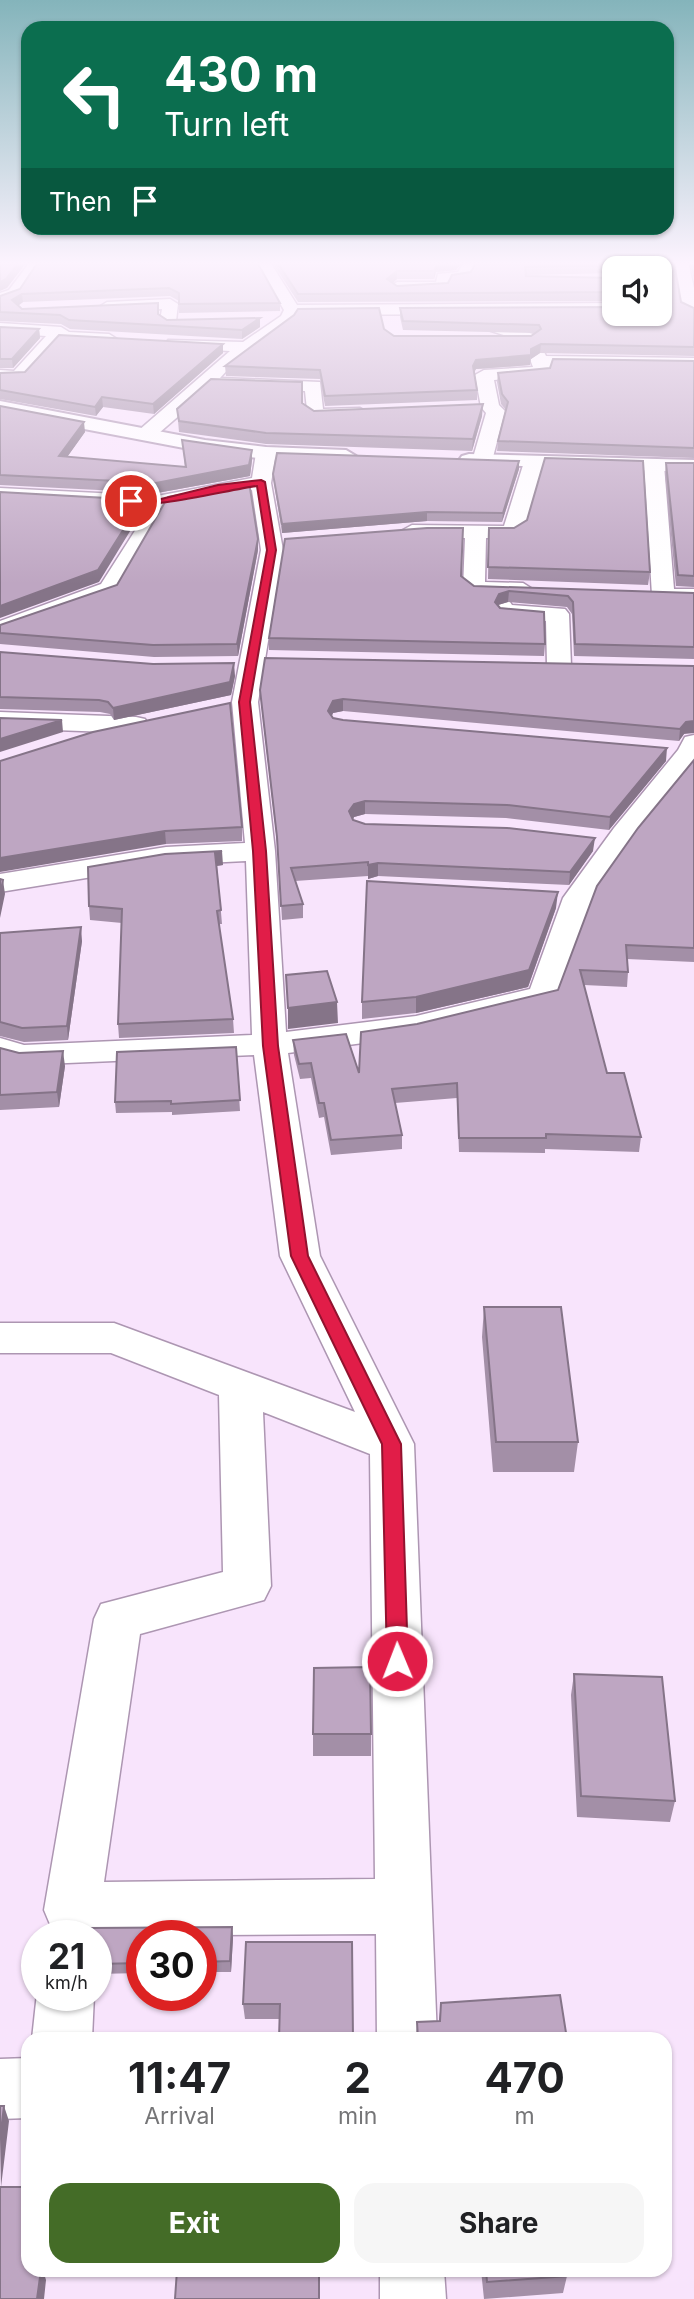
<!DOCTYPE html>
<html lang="en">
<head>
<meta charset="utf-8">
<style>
	body { margin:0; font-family:Inter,sans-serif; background:#f6f6f6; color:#202124; height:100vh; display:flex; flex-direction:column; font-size:26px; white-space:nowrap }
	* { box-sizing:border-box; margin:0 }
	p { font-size:23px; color:#757577 }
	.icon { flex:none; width:38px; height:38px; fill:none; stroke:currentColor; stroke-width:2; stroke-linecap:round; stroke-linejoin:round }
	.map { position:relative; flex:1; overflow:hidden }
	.drawer { position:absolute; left:21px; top:2032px; width:651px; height:245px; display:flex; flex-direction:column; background:#fff; border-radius:21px; box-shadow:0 2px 5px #0004 }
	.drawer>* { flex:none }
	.guide { position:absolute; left:21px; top:21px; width:653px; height:214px; border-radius:21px; box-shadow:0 2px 5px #0004; background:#0b6e4f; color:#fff; overflow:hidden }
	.tools { position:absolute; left:602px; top:256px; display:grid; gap:14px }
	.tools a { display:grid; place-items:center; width:70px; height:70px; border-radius:14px; background:#fff; box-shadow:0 2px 5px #0004; font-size:35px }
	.speed { position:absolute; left:21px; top:1920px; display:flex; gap:14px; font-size:35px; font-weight:700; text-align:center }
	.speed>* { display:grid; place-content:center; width:91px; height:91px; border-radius:50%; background:#fff; box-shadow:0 2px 5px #0004; line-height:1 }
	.speed small { font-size:18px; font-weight:400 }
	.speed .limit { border:10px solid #d22; background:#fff; color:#111 }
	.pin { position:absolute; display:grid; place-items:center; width:60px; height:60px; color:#fff; margin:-30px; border:4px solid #fff; border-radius:50%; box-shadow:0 2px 7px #0007 }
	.me { position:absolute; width:77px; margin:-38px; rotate:359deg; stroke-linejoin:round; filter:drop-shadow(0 0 5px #0008) }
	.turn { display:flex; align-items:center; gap:24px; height:147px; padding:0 28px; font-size:32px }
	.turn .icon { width:91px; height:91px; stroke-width:2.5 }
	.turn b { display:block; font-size:49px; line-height:60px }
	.then { display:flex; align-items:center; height:66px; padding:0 28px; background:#0003; gap:14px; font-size:26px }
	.eta { display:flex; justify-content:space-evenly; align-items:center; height:119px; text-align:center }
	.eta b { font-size:42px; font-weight:700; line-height:49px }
	.button { display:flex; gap:14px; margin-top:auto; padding:14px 28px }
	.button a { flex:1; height:80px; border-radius:21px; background:#446c27; color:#fff; font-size:28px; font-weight:700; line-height:80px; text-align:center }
	.button a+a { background:#f6f6f6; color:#202124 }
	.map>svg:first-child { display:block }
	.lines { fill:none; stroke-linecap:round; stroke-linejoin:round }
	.minor-casing { stroke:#ad96b2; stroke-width:3 }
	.secondary-casing { stroke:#ad96b2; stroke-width:4 }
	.minor { fill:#fff; fill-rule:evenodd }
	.secondary { fill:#fff; fill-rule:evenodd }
	.wall { fill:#a38fa7 }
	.shaded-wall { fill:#857488 }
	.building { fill:#bea6c2; stroke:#857488; stroke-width:2 }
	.route { fill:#e11d48; stroke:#92132f; stroke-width:2 }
</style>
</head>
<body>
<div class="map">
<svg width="694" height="2299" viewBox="0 0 694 2299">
	<rect width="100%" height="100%" fill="#f8e4fc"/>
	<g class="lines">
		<defs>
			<path id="minor" d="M30,262H44L19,296L0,303V293L9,290Z
				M256,262H270L297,305L614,303V313H497L501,324L536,335L546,356L694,358V368L550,366L549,375L543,376L494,380L499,405L505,411L492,461L482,467L472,461L486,413L481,407L475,375L484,370L533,367L523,341L488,330L481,314L297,315L293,322L231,366L220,378L320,382L323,409L360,408L369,413L366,417L308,419L305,391L211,388L152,439H138L136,435L138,431L230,351L174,348L166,343L168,340L243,342L281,316L284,310Z
				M464,262H478L468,279L450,281L448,289L397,292L389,287L397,282H436L438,274L458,272Z
				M674,262H688L694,288V314L683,310Z
				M170,299L178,304L176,321L168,326L160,321L162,309L107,312L99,307L107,302Z
				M0,323L61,327L69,332L109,334L117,339L109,344L59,341L24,380H0V370L14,371L46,336L0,333Z
				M266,447L276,453L271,483L283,550L258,702L275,851L286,1032L416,1016L530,989L563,898L614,828L678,750L685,737L694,735V766L634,840L593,898L556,1002L416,1036L288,1053L320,1256L414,1444L437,2039H377L376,1934L67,1936L52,1929L44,1910L94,1619L101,1604L223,1572L219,1395L111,1353H0V1323H114L355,1412L280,1256L254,1055L21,1065L0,1059V1038L24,1045L252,1035L246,861L166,865L0,892V874L166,847L245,843L232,702L261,550L252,490L167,506L165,515L117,594L0,636V621L101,584L145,515L146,508L0,500V488L157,496L252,478L256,453ZM263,1412L370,1454L375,1879L104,1882L140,1634L264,1600L271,1586Z
				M534,456L544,462L524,532L513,538H486L485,582L523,583L534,590L523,597L466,593L463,588L465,538L412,537L401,531L412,525L504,526L524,462Z
				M654,459L664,465L674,589H694V603L663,602L652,595L644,465Z
				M500,597L508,599L512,605L565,609L569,614L571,666L568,671H550L547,666L546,621L494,617L488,604L492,599Z
				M0,712L136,717L145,719L149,725L145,731L136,733L0,728Z
				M37,1993L94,1995L92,2039H32Z
				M28,2058V2118L0,2119V2059Z
				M380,2270H444L446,2299H380Z"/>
			<path id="secondary" d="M0,401L205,440L266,447L346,450L356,456L346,462L266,459L205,452L0,413Z
				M469,454L694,460V472L462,464L459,460L462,456Z"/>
		</defs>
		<use href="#minor" class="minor-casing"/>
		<use href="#secondary" class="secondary-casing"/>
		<use href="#minor" class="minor"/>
		<use href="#secondary" class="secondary"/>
	</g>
	<path class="wall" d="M38,262L280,303V311L179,313V301L170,296L23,302L18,306L22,309L159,315L167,320L260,327L242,339L70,329L61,324L0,321V296L20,289Z
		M272,262H462L456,270L436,272L434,279H397L393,283L397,286L448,283L471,272L476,262H674L681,302L694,308V356L540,353L531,359L530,365L476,369L474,373L477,390V400L325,406L320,379L226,376L225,366L384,329L394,336H531L535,333L403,330L400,317V308L614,307L660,268H614V274V273L526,275V276L614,278V301L298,302Z
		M689,262H694V279Z
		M0,327L39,329L40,338L13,368H0Z
		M223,344V353L154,414L103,407L96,416L0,399V373L25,372Z
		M694,361V458L497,451L498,441L506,410L501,404L497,382L498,373Z
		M0,406L85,432L67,457L185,467L182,440L252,460L250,476L157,493L0,485Z
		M177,409L314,411L482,416L472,451L266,444L179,432Z
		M666,463H694V587L676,586L665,474Z
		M519,469L502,522L427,521L282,533L274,483L273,474Z
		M489,528L650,572L648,585L488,579Z
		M258,550L238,656L154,657L0,644V625Z
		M461,576L474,586L694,593V659L574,656L572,614L567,607L508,602L498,605L545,644L544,656L269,650V638Z
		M0,652L235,676L231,695L114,720L110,714L100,712L0,709Z
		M694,666L684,734L679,741L343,711L333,713L332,716L333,718L343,720L666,761L609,830L506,818L365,814L354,817L353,820L365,824L593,851L569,885L378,876L368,879V876L295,881L303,904V918L282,920L278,851L261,702L260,690Z
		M694,760V962L627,959L628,972L627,987L584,985L607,1073L641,1137L639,1152L545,1149V1153L459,1152L457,1098L395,1103L402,1135V1149L331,1155L324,1117L319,1118L311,1078L300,1079L294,1055L293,1040L359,1073L417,1024L558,990Z
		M0,761L242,827V841L166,844Z
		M223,865L217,866L222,924H219L233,1019L234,1033L119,1038L118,1024L122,923L90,920L89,906L88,867Z
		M556,908L528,987L416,1013L362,1019V1002Z
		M0,933L82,941L68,1040L24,1042L0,1036Z
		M236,1047L240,1111L172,1115V1112L116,1113L115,1102Z
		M0,1048L65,1066L59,1107L0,1110Z
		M484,1307L578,1442L574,1472H493L482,1337Z
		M574,1674L675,1801L670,1822L577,1817L571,1695Z
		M313,1734H371V1756H313Z
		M232,1927L233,1938L231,1972H201V1936H142V1973L96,1974V1936H89L90,1928Z
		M246,1942L353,2039L279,2019H245L243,2004Z
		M441,2003L567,2039H416L417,2022L439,2021Z
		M481,2270H567V2276L563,2293L484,2299Z"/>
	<path class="shaded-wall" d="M19,262H27L7,288L0,291V282Z
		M450,262H462L456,270L436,272L434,279V271L437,264Z
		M397,271V279L387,288V279Z
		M22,294L23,302L13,309L12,300Z
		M260,318V327L242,339V330Z
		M39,329L40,338L13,368L12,359Z
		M223,344V353L154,414L153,404Z
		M541,344L540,353L531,359V349Z
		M531,355L530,365L476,369L472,375L473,366L476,360Z
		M102,397L103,407L96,416L95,407Z
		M483,404L482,416L472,451L473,439Z
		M84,422L85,432L60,467L59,456Z
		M252,450V460L250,476L157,493L156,483Z
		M519,461V469L502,522L503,513Z
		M142,500L143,510L99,582L0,618V606Z
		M427,512V521L282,533V524Z
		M258,539V550L238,656L237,644Z
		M509,591L508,602L498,605L495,602L499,594Z
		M234,663L235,676L231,695L114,720L113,708Z
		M343,699V711L333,713L328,723V711L333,701Z
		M62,720L63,732L0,752V739Z
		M694,721V733L684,734L679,741L680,729L686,722Z
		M667,748L666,761L609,830L610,817Z
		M365,801V814L354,817L349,825V811L354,804Z
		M165,831L166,844L0,872V858Z
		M595,838L593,851L569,885L570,872Z
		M222,851L223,865L216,866L215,853Z
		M378,863V876L368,879V865Z
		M3,880L5,894L0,918V895Z
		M558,892L556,908L528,987L416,1013V997Z
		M81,927L82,941L68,1040L67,1026Z
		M337,1002L338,1023L288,1029V1008Z
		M63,1051L65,1066L59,1107L57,1092Z
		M232,1927L233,1938L231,1972L230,1961Z
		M4,2106L9,2121L1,2187L0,2139Z
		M41,2270H43L46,2280L44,2299H37Z"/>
	<path class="building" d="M0,262H19L6,279L0,282Z
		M38,262H257L280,303L179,304V293L169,288L22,294L12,300L22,309L158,303V314L167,320L260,318L242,330L69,320L60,315L0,312V296L20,289Z
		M277,262H450L437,264L434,271H397L387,279L397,286L448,283L452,275L471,272L476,262H674L681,302L694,308V347L541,344L531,349V355L476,360L473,366L477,390L325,396L320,370L225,366L294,315L298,309L379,308L384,329L394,336H531L541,329L539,325L403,321L400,308L614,307V313H660V268H615V265L525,267L526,276L614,278V292L298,294Z
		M0,327L39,329L12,359H0Z
		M59,335L223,344L153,404L102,397L95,407L0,390V373L25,372Z
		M553,359L694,361V448L498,441L508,402L502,394L498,373L550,368Z
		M211,379L302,382V403L314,411L483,404L473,439L266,433L179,421L177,409Z
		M0,406L84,422L59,456L186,467L182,440L252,450L249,465L156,483L0,475Z
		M277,453L519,461L503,513L427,512L282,524L273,474Z
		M545,458L643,461L650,572L488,567L489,528H514L527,520Z
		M666,463H694V576L678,575Z
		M249,482L258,539L237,644L153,645L0,633V625L117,585L168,497Z
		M0,492L142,500L98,570L0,606Z
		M427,528H463L461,576L474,586L694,593V647L575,644L573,602L568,596L509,591L499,594L495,602L500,608L544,612L545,644L269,638L285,539Z
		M0,652L153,664L234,663L230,682L113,708L108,702L99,700L0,697Z
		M265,658L694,666V721L686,722L680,729L343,699L333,701L328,711L333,718L343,720L667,748L610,817L507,805L365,801L354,804L349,811L353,820L365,824L507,828L595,838L570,872L378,863L368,865V862L291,868L303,904L281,906L277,837L260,690Z
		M230,703L242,827L165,831L0,858V761L93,732Z
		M0,718L62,720L0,739Z
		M694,760V948L626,945L628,972L580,970L607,1073H624L641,1137L546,1134V1138H459L457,1083L392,1089L402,1135L331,1140L324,1103H319L311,1063L299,1064L293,1040L346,1034L359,1073L361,1032L417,1024L558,990L597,886L638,828Z
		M222,851L215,853L221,910L217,911L233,1019L118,1024L122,909L89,906L88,867L165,854Z
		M0,879L3,880L0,895Z
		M367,881L558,892L529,970L416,997L362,1002Z
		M81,927L67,1026L22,1028L0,1022V933Z
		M327,971L337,1002L288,1008L286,975Z
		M236,1047L240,1100L171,1104V1101L115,1102L117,1052Z
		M0,1048L19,1053L63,1051L57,1092L0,1095Z
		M484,1307H561L578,1442H496Z
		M370,1667L371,1734H313L314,1668Z
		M574,1674L662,1677L675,1801L581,1796Z
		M232,1927L230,1961L201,1962V1936H142V1963L96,1964V1936H89L90,1928Z
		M246,1942H352L353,2039H279L280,2004H243Z
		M560,1995L567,2039H418L417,2022L440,2021L441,2003Z
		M0,2106H4L0,2139Z
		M0,2187H28V2255L27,2265H28V2270H41L37,2299H0Z
		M177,2270H319V2299H175Z
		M486,2270H567V2276L487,2282Z"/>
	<linearGradient id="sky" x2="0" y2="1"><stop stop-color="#84b4bb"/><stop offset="0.45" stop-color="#fcf3fe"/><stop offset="1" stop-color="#fcf3fe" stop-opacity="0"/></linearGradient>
	<rect width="694" height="584" fill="url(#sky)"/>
	<path class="route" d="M261,480L265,482L276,550L250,702L266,851L278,1046L308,1256L401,1444L408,1661L405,1668L397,1671L390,1668L387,1661L382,1444L291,1256L263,1046L253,851L239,702L267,550L257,486C230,489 145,512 126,501L131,498L157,500L218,485Z"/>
</svg>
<div class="tools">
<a><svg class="icon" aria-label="sound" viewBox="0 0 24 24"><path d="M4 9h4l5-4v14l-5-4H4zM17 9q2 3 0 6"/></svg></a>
</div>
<div class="speed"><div>21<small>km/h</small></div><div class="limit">30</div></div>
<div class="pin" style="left:131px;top:501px;background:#d93025"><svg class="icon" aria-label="arrive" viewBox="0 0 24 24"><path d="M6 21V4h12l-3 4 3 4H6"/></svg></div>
<svg class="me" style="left:397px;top:1661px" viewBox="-20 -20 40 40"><circle r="17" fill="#e11d48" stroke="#fff" stroke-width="3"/><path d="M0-11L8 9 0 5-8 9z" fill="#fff"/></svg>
<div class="guide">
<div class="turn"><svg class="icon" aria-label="left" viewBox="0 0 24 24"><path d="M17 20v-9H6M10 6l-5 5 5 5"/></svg><div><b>430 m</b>Turn left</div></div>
<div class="then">Then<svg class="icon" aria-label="arrive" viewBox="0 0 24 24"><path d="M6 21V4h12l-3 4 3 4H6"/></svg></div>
</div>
<section class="drawer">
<div class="eta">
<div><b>11:47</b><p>Arrival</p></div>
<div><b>2</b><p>min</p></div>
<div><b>470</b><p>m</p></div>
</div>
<div class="button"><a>Exit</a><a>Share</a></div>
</section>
</div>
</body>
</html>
